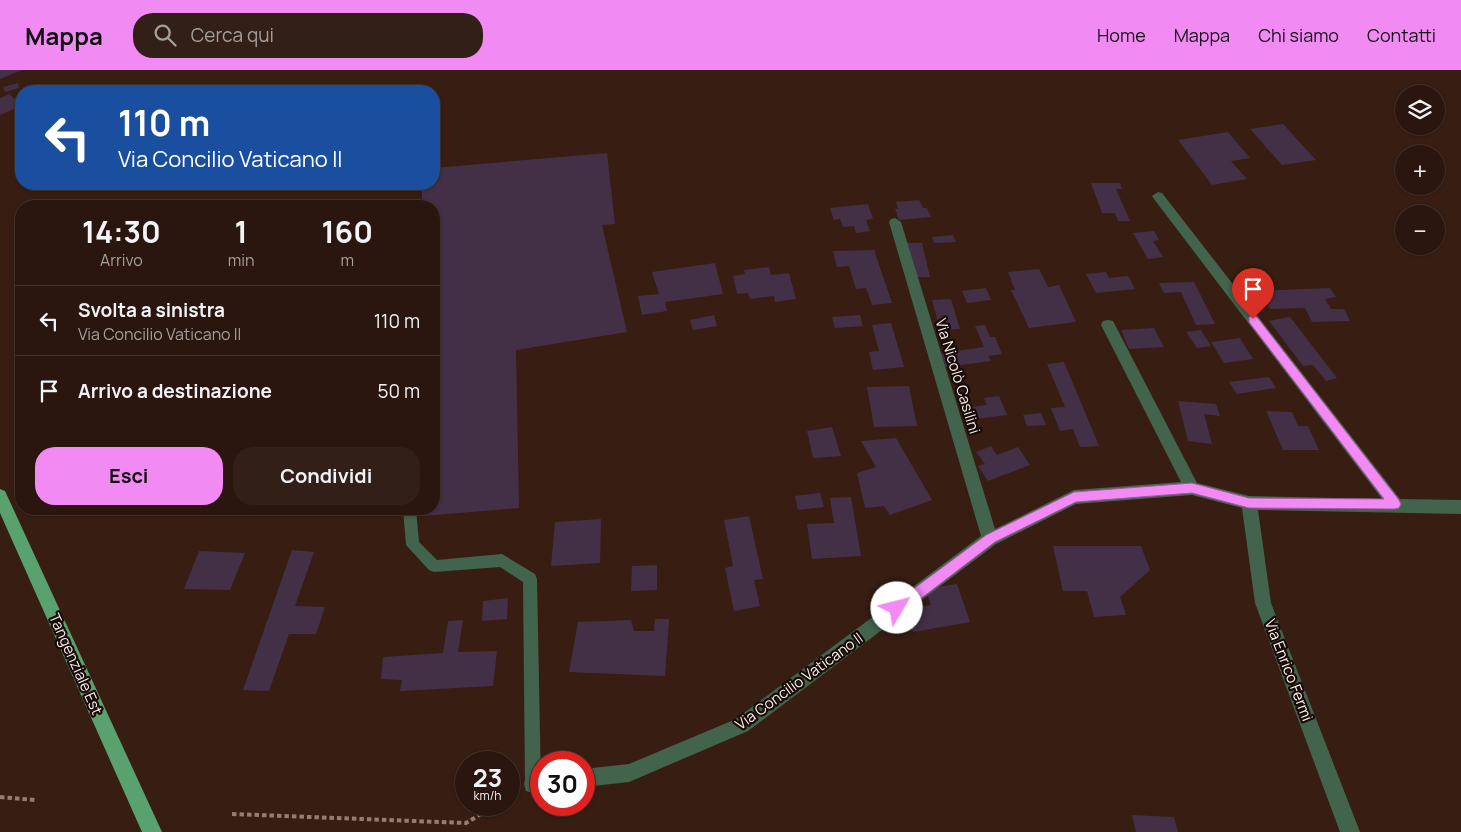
<!DOCTYPE html>
<html lang="it">
<head>
<meta charset="utf-8">
<style>
	body { margin:0; font-family:Manrope,sans-serif; background:#321f17; color:#f1f3f6; height:100vh; display:flex; flex-direction:column; font-size:19px; white-space:nowrap }
	* { box-sizing:border-box; margin:0 }
	p { font-size:16px; color:#a59f9e }
	.icon { flex:none; width:28px; height:28px; fill:none; stroke:currentColor; stroke-width:2; stroke-linecap:round; stroke-linejoin:round }
	.map { position:relative; flex:1; overflow:hidden }
	.panel { position:absolute; left:15px; top:130px; width:425px; height:315px; display:flex; flex-direction:column; background:#2a160e; border-radius:20px; box-shadow:0 1px 4px #0004,0 0 0 1px #46352e }
	.panel>* { flex:none }
	.banner { position:absolute; left:15px; top:15px; width:425px; height:105px; border-radius:20px; box-shadow:0 1px 4px #0004,0 0 0 1px #46352e; background:#1a4fa0; color:#fff; overflow:hidden }
	.tools { position:absolute; left:1395px; top:15px; display:grid; gap:10px }
	.tools a { display:grid; place-items:center; width:50px; height:50px; border-radius:50%; background:#2a160e; box-shadow:0 1px 4px #0004,0 0 0 1px #46352e; font-size:25px }
	.speed { position:absolute; left:455px; top:681px; display:flex; gap:10px; font-size:25px; font-weight:700; text-align:center }
	.speed>* { display:grid; place-content:center; width:65px; height:65px; border-radius:50%; background:#2a160e; box-shadow:0 1px 4px #0004,0 0 0 1px #46352e; line-height:1 }
	.speed small { font-size:12px; font-weight:400 }
	.speed .limit { border:8px solid #d22; background:#fff; color:#111 }
	.pin { position:absolute; display:grid; place-items:center; width:42px; height:42px; color:#fff; margin:-51px -21px; border-radius:50% 50% 50% 0; rotate:-45deg; box-shadow:0 0 5px #0007 }
	.pin .icon { rotate:45deg }
	.me { position:absolute; width:55px; margin:-28px; rotate:53deg; stroke-linejoin:round; filter:drop-shadow(0 0 4px #0008) }
	.turn { display:flex; align-items:center; gap:18px; height:105px; padding:0 20px; font-size:22px }
	.turn .icon { width:65px; height:65px; stroke-width:2.5 }
	.turn b { display:block; font-size:35px; line-height:42px }
	.eta { display:flex; justify-content:space-evenly; align-items:center; height:85px; text-align:center }
	.eta b { font-size:30px; font-weight:700; line-height:35px }
	.primary-button { display:flex; gap:10px; margin-top:auto; padding:10px 20px }
	.primary-button a { flex:1; height:58px; border-radius:20px; background:#f28af3; color:#111; font-size:20px; font-weight:700; line-height:58px; text-align:center }
	.primary-button a+a { background:#321f17; color:#f1f3f6 }
	ul { padding:0; list-style:none }
	li { display:flex; align-items:center; gap:15px; height:70px; padding:0 20px; border-top:1px solid #46352e }
	li div { flex:1 }
	li b { display:block; font-size:19px }
	li em { font-style:normal }
	header { display:flex; align-items:center; gap:30px; box-sizing:border-box; height:70px; padding:0 25px; background:#f28af3; color:#111 }
	header strong { font-size:24px }
	nav { display:flex; gap:28px; margin-inline-start:auto; font-size:18px }
	.search { width:350px; height:45px; background:#321f17; display:flex; align-items:center; gap:12px; box-sizing:border-box; padding:0 18px; border-radius:20px; color:#a59f9e; font-size:19px }
	.map>svg:first-child { display:block }
	.building { fill:#433047 }
	.lines { fill:none; stroke-linecap:round; stroke-linejoin:round }
	.path { stroke:#937d74; stroke-width:4; stroke-dasharray:4.5 3; stroke-linecap:butt }
	.lane { fill:#42634c; fill-rule:evenodd }
	.street { fill:#42634c; fill-rule:evenodd }
	.primary { fill:#5aa170; fill-rule:evenodd }
	.route { fill:#f28af3; stroke:#9d5a9e }
	.labels { text-anchor:middle; dominant-baseline:central; stroke-width:4.5; stroke-linejoin:round; paint-order:stroke }
	.street-label { font-size:15px; fill:#feeee8; stroke:#170b07 }
</style>
</head>
<body>
<header>
<strong>Mappa</strong>
<div class="search"><svg class="icon" aria-label="search" viewBox="0 0 24 24"><circle cx="10" cy="10" r="6"/><path d="M15 15l6 6"/></svg>Cerca qui</div>
<nav><a>Home</a><a>Mappa</a><a>Chi siamo</a><a>Contatti</a></nav>
</header>
<div class="map">
<svg width="1461" height="762" viewBox="0 0 1461 762">
	<rect width="100%" height="100%" fill="#381d12"/>
	<path class="building" d="M0,0H22L0,9Z
		M18,13L19,18L5,22L3,17Z
		M10,24L14,29L21,26V36L0,45V28Z
		M1283,54L1316,90L1282,95L1250,59Z
		M1228,62L1250,88L1231,91L1247,109L1212,115L1178,70Z
		M607,83L615,154L602,155L627,262L516,280L519,438L423,446V439H434V136H422V114H434V98Z
		M1091,113H1120L1122,119H1116L1130,151H1118L1115,143H1102Z
		M919,130L923,138H927L931,147L899,150L895,139H898L896,132Z
		M868,134L873,149L866,150L870,161L856,163L854,156L843,157L840,149L834,150L830,138Z
		M1154,161L1159,170L1153,171L1163,187L1148,189L1133,163Z
		M953,165L956,172L934,173L932,167Z
		M906,173H922L930,207H914Z
		M874,180L892,233L872,235L866,218L856,219L849,196L837,197L833,181Z
		M715,193L723,224L665,232L667,241L642,245L638,226L659,224L652,202Z
		M769,197L771,205L789,203L796,229L775,232L774,226L750,229L748,223L737,224L733,206L745,204L744,200Z
		M1039,199L1048,217L1059,215L1076,252L1029,258L1011,220H1015L1008,202Z
		M1106,202L1109,208L1128,206L1135,219L1096,223L1086,204Z
		M1194,212L1215,254L1196,255L1181,222L1164,223L1159,213Z
		M986,218L991,230L967,233L962,221Z
		M1330,218L1336,227L1325,229L1331,239H1344L1350,251L1312,252L1305,238L1270,239L1260,221Z
		M951,229L960,259L940,260L932,230Z
		M714,245L717,256L693,260L690,250Z
		M860,245L863,256L835,258L832,247Z
		M1290,247L1337,308L1326,311L1313,295L1303,296L1269,251Z
		M891,253L904,297L873,300L869,282L879,281L872,255Z
		M985,255L990,267H995L1002,284L988,286L991,291L946,297L941,283L984,277L975,256Z
		M1154,258L1164,277L1129,279L1121,260Z
		M1201,260L1211,276L1197,278L1186,262Z
		M1240,268L1253,289L1224,293L1211,272Z
		M1064,292L1099,376L1080,377L1073,359L1060,361L1051,338L1065,337L1047,294Z
		M1269,307L1276,318L1237,324L1229,312Z
		M909,316L917,356L874,357L867,317Z
		M999,326L1007,345L967,350L963,338L987,335L984,328Z
		M1178,331L1216,334L1220,346L1204,344L1212,374L1188,371Z
		M1266,341L1292,342L1298,356H1308L1319,380H1283Z
		M1041,343L1046,355L1027,356L1023,345Z
		M832,357L841,386L813,388L807,361Z
		M896,368L932,430L890,445L884,436L865,438L857,403L876,397L861,371Z
		M991,376L997,385L1018,377L1030,395L988,411L978,396L985,394L976,382Z
		M820,423L824,437L798,440L795,426Z
		M851,427L861,486L812,489L807,454L834,453L830,428Z
		M749,446L763,509L754,510L760,536L734,541L725,498L733,496L724,450Z
		M601,449L600,493L551,496L555,452Z
		M1053,476H1141L1150,500L1120,527L1126,545L1094,547L1087,521H1063Z
		M292,480L314,482L295,536L325,537L316,564H289L269,621L243,620Z
		M199,481L245,483L230,520L184,519Z
		M657,495V520L631,521L632,496Z
		M957,514L970,552L913,562L904,539L931,535L925,519Z
		M508,528L507,549L482,551L483,531Z
		M655,549H669L665,606L569,602L578,552L631,550L634,561H654Z
		M463,550L458,582L497,581L493,616L400,621L402,610L381,609L383,587L443,583L448,551Z
		M1132,745L1174,747L1178,762H1136Z"/>
	<g class="lines">
		<path class="path" d="M0,727L35,730
			M232,744L466,753L496,735"/>
		<path class="lane" d="M403,439H416L419,472L437,490L502,484L535,504L537,509L541,714L539,720L533,722L527,720L525,714L523,512L500,497L434,502L429,500L406,475Z"/>
		<path class="street" d="M1158,122L1162,123L1400,429L1461,430V444L1258,440L1271,533L1360,762H1340L1255,533L1242,438L1192,425L1076,434L996,474L748,661L629,712L584,717V699L629,694L736,649L981,466L889,152L891,149L895,148L901,152L995,459L1074,420L1181,412L1101,255L1103,251L1108,250L1113,251L1197,413L1249,426L1382,429L1154,129L1152,126Z
			M541,704V722L533,723L526,721L524,714L526,707Z"/>
		<path class="primary" d="M0,419L5,421L162,762H142L0,443Z"/>
	</g>
	<path class="route" d="M1253,246L1257,247L1399,430L1401,434L1399,438L1395,439L1249,438L1192,423L1076,432L995,472L902,543L897,544L893,543L891,538L893,534L986,465L1074,422L1192,413L1249,428L1384,429L1249,252V247Z"/>
	<g class="labels">
		<g class="street-label">
			<text transform="translate(958 306) rotate(73)">Via Nicolò Casilini</text>
			<text transform="translate(76 594) rotate(66)">Tangenziale Est</text>
			<text transform="translate(1289 600) rotate(69)">Via Enrico Fermi</text>
			<text transform="translate(799 611) rotate(-36)">Via Concilio Vaticano II</text>
		</g>
	</g>
</svg>
<div class="tools">
<a><svg class="icon" aria-label="layers" viewBox="0 0 24 24"><path d="M12 4l9 5-9 5-9-5zM3 14l9 5 9-5"/></svg></a>
<a>+</a>
<a>−</a>
</div>
<div class="speed"><div>23<small>km/h</small></div><div class="limit">30</div></div>
<div class="pin" style="left:1253px;top:249px;background:#d93025"><svg class="icon" aria-label="arrive" viewBox="0 0 24 24"><path d="M6 21V4h12l-3 4 3 4H6"/></svg></div>
<svg class="me" style="left:897px;top:538px" viewBox="-20 -20 40 40"><circle r="19" fill="#fff"/><path d="M0-13L10 11 0 6-10 11z" fill="#f28af3"/></svg>
<div class="banner">
<div class="turn"><svg class="icon" aria-label="left" viewBox="0 0 24 24"><path d="M17 20v-9H6M10 6l-5 5 5 5"/></svg><div><b>110 m</b>Via Concilio Vaticano II</div></div>
</div>
<section class="panel">
<div class="eta">
<div><b>14:30</b><p>Arrivo</p></div>
<div><b>1</b><p>min</p></div>
<div><b>160</b><p>m</p></div>
</div>
<ul>
<li><svg class="icon" aria-label="left" viewBox="0 0 24 24"><path d="M17 20v-9H6M10 6l-5 5 5 5"/></svg><div><b>Svolta a sinistra</b><p>Via Concilio Vaticano II</p></div><em>110 m</em></li>
<li><svg class="icon" aria-label="arrive" viewBox="0 0 24 24"><path d="M6 21V4h12l-3 4 3 4H6"/></svg><div><b>Arrivo a destinazione</b></div><em>50 m</em></li>
</ul>
<div class="primary-button"><a>Esci</a><a>Condividi</a></div>
</section>
</div>
</body>
</html>
